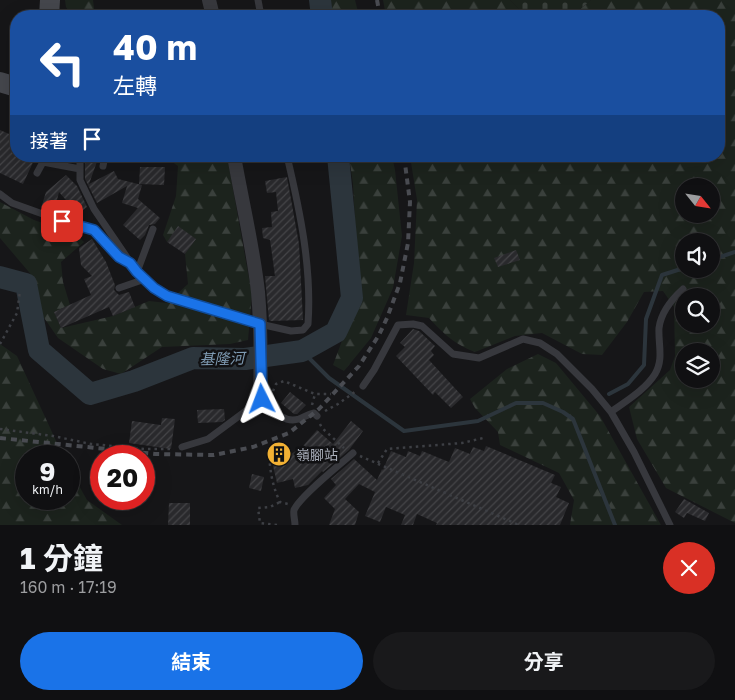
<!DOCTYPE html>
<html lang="zh-TW">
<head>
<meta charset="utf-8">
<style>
	body { margin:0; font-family:"Golos Text","Noto Sans TC",sans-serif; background:#19191b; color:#f1f3f6; height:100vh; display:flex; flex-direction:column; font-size:19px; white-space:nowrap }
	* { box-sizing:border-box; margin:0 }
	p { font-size:16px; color:#9c9d9f }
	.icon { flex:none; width:28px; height:28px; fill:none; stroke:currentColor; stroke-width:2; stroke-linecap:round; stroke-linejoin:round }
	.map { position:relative; height:525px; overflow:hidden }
	.side { display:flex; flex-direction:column; background:#101012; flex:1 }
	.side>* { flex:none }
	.top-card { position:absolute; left:10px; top:10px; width:715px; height:152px; border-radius:20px; box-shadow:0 5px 20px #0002,0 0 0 1px #303032; background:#1a4fa0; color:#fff; overflow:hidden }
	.needle { width:32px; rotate:120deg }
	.controls { position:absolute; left:675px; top:178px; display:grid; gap:10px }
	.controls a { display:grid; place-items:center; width:45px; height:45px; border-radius:50%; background:#101012; box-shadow:0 5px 20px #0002,0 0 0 1px #303032; font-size:25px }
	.speed { position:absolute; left:15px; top:445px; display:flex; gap:10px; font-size:25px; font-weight:700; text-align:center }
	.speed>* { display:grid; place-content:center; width:65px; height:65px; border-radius:50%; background:#101012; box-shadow:0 5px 20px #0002,0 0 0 1px #303032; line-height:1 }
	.speed small { font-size:12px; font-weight:400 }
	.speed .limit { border:8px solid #d22; background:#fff; color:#111 }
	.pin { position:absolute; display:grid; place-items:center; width:42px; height:42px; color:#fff; margin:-21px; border-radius:10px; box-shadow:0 2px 8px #0006 }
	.me { position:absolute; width:55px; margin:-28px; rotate:357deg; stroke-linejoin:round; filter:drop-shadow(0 0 4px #0008) }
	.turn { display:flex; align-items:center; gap:18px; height:105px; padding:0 20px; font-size:22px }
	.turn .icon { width:65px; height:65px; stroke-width:2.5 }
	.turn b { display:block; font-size:35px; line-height:42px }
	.then { display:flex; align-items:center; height:48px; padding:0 20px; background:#0003; gap:10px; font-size:19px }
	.round { display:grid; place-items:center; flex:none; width:52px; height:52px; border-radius:26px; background:#19191b }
	.summary { display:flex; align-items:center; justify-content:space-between; height:85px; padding:0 20px }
	h1 { font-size:30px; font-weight:700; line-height:38px }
	.action { display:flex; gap:10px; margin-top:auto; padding:10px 20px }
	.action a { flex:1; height:58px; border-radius:30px; background:#1a73e8; color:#fff; font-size:20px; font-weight:700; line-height:58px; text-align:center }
	.action a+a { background:#19191b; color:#f1f3f6 }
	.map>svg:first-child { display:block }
	.forest { fill:url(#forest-firs); fill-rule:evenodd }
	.cemetery { fill:url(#cemetery-stones) }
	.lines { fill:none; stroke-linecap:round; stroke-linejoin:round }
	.stream { stroke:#2c353c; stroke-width:4 }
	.river { stroke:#2c353c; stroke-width:22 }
	.building { fill:url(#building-hatch) }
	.path { stroke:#3d3f44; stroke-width:2.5; stroke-dasharray:2.5 4; stroke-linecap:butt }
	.service { stroke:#37383d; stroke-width:7 }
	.minor { stroke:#37383d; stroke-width:14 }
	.secondary { stroke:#45474d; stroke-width:20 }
	.rail { stroke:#4a4c52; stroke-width:4; stroke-dasharray:6 5; stroke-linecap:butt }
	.route-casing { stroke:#114b97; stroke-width:12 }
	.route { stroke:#1a73e8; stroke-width:9 }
	.labels { text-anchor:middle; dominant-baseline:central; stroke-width:5; stroke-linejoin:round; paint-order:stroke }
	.poi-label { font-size:14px; fill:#a8adb8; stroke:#111113; text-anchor:start }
	.water-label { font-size:15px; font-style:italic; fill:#7f9bb3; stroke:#111113 }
</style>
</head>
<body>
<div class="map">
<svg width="735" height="525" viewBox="0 0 735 525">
	<defs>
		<pattern id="forest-firs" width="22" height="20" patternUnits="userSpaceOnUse" patternTransform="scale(1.25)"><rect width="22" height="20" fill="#1c231d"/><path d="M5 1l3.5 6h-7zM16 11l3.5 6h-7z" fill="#3a403c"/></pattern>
		<pattern id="cemetery-stones" width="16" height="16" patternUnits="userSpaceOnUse" patternTransform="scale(1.25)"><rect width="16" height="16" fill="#1c231d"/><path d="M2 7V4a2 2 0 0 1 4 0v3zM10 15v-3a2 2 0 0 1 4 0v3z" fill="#3a403c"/></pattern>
		<pattern id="building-hatch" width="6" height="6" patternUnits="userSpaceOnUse" patternTransform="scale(1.25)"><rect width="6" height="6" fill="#29292c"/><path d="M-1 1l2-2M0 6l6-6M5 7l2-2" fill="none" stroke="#454548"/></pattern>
	</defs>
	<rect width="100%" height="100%" fill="#161618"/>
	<path class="forest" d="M65,0H93L95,16H72L66,7Z
		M328,0H355L359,16H330Z
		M383,0H510L526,16H386Z
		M591,0H735V523L666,488L637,439L629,407L670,370L675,356L674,307L663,291L644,292L627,322L602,355L582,354L542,333L515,336L475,352C454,344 444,334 429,318L406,315L414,263L417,200L410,156H719V16H572ZM684,186H711V214H684ZM684,241H711V269H684ZM684,296H711V324H684ZM684,351H711V379H684Z
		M156,156H227L252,295L248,340L230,344L162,347L121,374L103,369L58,338L40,312L34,278L0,238V202L34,220L77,235L84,242L61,262L63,282L70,305L54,312L61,328L113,316L149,301L167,303L188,284L185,254L196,239L178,227L167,242L163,235L176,196L178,166L165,157Z
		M349,156H392L395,170L402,236L393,288L371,338L344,371L333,365L359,295L353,184Z
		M0,344L17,356L63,456H26V499H69V468L87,500L122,525H0Z
		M538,354L556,363L600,416L661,525H570L574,500L559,473L500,445L498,432L475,408L470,399L507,369Z"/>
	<path class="cemetery" d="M510,0H591L572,16H526Z"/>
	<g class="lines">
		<path class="stream" d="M711,260L735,252
			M302,351L329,378L404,431L478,421L516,403H543L563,412L573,419L615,525
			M609,394L628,384L644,365L646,319L662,275L684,268"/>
		<path class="river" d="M320,0L322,16
			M0,277L26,284L39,350L90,394L134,381L193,358L245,359L302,351L336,332L352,298L338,156"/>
	</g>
	<path class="building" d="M0,130L16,137V156H36L23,184L0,173Z
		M87,156H99L89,184L114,171L118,179L142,185L138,199L160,218L155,224L149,225L145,235L140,240L123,225L138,208L122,203L127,186L97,203L85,179V162Z
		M140,167H165L164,185L139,184Z
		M66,175L77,186L87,207L78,214L59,192L54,212L41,208L46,192Z
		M287,177L299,244L303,320L271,321L269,320L265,276H275L270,240L263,238L262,228L272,227L271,212L278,211L276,192L267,193L265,181Z
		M178,226L196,239L185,254L167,242Z
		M92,239L106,262L115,285L114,290L119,295L129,292L135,307L113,316L109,307L61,328L54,312L91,295L84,279L92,276L81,265L79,248Z
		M516,250L520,260L498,267L494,258Z
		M413,329L419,331L435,346L431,351L434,355L429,360L463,397L451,408L435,392L433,395L396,356L405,347L400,343Z
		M290,392L306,405L297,414H294L281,403Z
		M224,409L225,420L222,422L198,423L197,410Z
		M162,418L175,419L171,449L129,443L132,421L161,425Z
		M351,421L363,431L349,450L323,472L322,471L308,485L295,488L293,479L277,483L270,453L286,446L288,456L303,446L317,430L333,444Z
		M486,446L555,475L551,483L561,487L556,497L569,503L560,525H436L437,523L417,514L413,525H401L405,515L386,507L380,522L365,516L375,492L359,484L345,499L359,512L355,525H329L335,509L324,498L336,485L331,479L354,459L377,480L382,469L383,470L391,451L406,457L408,451L420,456L422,451L449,462L455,448L470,454L473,447L484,451Z
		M252,474L264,477L261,491L249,488Z
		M684,499L709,513L705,521L687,513L684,518L675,512Z
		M169,503H190V525H168Z"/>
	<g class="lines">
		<path class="path" d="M0,344L17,313L20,291
			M273,391L276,384L284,381L315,394H331
			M312,405L315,394
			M325,411L338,404L356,391
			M320,424L322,428L344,448
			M0,429L53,436L91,444L144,449H174
			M276,448L269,452C270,471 272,485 280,502L288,504
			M360,456L519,525
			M378,463L387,449L462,443L483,438
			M277,525L260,523L258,508L270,507L280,502"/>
		<path class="service" d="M258,0L261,16
			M80,156V180L94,209L137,272L154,288L167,296L260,324L291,331L303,330L308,324C312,268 300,211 287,156
			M103,166L105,156
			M37,173L43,162L80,169
			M0,194L12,203L79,227L94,230L119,257L129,262
			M137,272L153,229
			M119,288L145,279
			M363,386L374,370L398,325L413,324L422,326L453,354L479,358L523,339L540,343L557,354L592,389L611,412L634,452L670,525
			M261,395L262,399C272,409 283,424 299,419C304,417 308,414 314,413L317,416
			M611,412C626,401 645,390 655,374C664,359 658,344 659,328C661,312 672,299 683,289
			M182,447L208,439L262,399
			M295,525C295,520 293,514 294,510C300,496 341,464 353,453"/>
		<path class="minor" d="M209,0L213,16
			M234,156C242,202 253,246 258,292C261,326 261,360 260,395"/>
		<path class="secondary" d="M49,16L50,0
			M0,82L13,86L16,84"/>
		<path class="rail" d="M377,0L380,16
			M0,438L155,454L214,455L253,447L289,433L319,409L359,366L379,335L387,318L400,283L408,243L410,202L404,156"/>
	</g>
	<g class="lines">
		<defs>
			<path id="route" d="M62,221L94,230L119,257L130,263L137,272L154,288L167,296L260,324L262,399"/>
		</defs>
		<use href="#route" class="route-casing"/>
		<use href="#route" class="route"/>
	</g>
	<defs>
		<symbol id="building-disc" viewBox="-11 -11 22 22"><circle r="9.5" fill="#f2b134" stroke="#111113"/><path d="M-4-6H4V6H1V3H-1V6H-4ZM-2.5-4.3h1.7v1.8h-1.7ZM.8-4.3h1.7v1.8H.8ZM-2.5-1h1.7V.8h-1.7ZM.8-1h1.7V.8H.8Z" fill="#111"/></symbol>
	</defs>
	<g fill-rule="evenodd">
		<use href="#building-disc" x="265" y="440" width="28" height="28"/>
	</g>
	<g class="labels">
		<g class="poi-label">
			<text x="296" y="454">嶺腳站</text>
		</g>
		<g class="water-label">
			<text transform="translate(222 358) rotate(-1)">基隆河</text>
		</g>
	</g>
</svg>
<div class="controls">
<a><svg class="needle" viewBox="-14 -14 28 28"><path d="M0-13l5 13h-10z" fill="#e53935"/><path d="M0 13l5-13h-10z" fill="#9c9d9f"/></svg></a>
<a><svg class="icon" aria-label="sound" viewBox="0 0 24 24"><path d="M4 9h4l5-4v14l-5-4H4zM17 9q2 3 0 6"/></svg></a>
<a><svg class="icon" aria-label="search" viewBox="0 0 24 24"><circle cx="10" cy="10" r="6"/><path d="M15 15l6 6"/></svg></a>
<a><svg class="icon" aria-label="layers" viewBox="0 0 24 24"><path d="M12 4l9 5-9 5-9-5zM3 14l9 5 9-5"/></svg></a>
</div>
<div class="speed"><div>9<small>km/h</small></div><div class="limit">20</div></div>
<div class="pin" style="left:62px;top:221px;background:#d93025"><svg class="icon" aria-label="arrive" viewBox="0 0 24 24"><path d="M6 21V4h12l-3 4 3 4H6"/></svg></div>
<svg class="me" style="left:262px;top:399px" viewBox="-20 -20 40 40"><path d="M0-17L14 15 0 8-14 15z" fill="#1a73e8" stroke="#fff" stroke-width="4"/></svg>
<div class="top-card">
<div class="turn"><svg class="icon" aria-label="left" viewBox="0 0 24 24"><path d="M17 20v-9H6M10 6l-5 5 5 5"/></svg><div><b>40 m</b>左轉</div></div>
<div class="then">接著<svg class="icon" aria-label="arrive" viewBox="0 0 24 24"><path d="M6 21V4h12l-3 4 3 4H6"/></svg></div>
</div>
</div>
<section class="side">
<div class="summary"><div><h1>1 分鐘</h1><p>160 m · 17:19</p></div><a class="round" style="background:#d93025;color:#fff"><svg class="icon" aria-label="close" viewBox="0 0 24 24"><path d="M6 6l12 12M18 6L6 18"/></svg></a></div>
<div class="action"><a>結束</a><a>分享</a></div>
</section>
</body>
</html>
